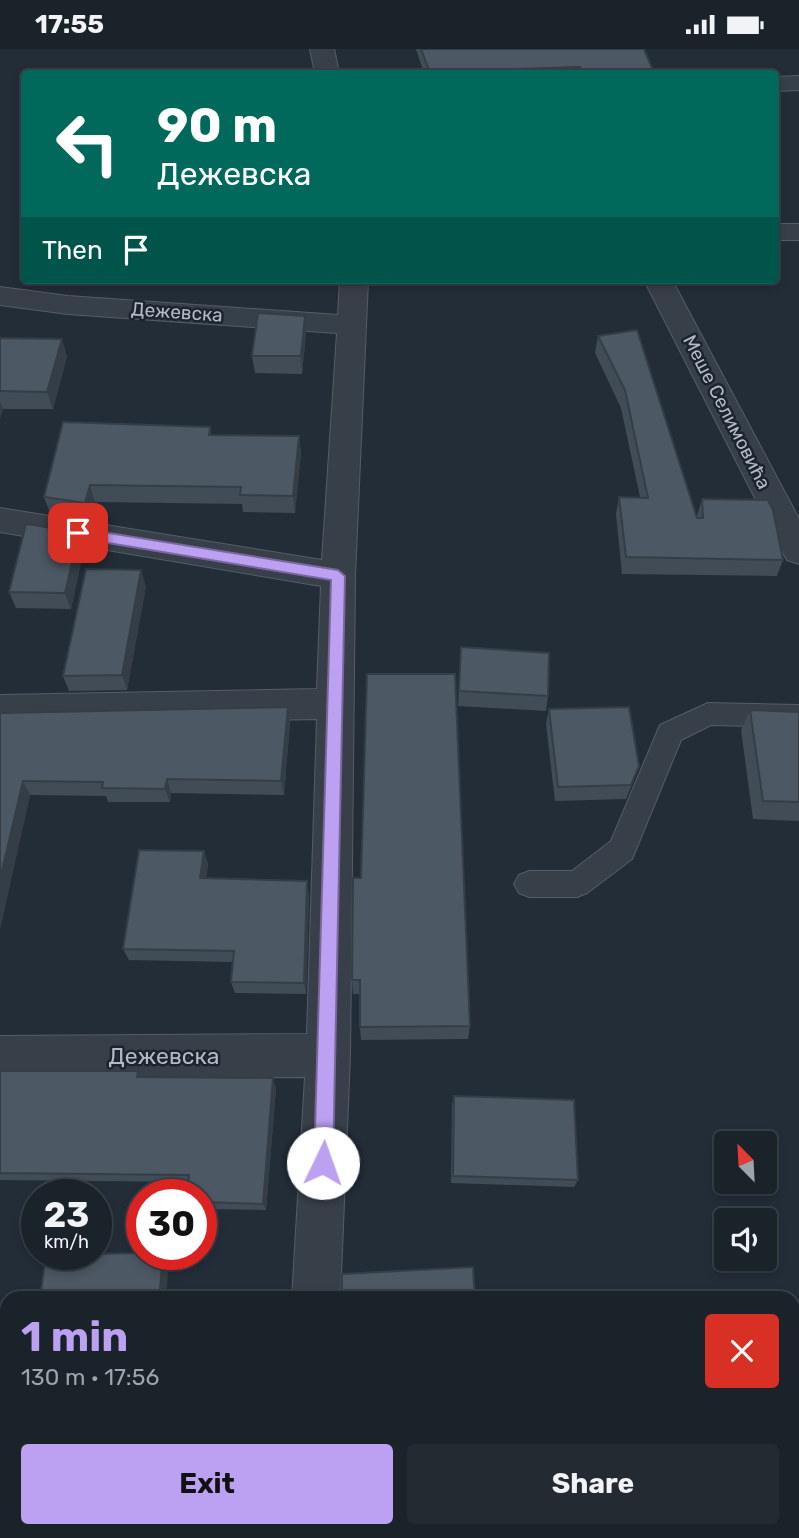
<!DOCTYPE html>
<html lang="en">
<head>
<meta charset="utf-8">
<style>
	body { margin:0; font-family:Rubik,sans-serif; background:#232a32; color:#f1f3f6; height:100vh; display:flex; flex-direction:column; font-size:26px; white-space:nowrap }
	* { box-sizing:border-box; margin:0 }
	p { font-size:23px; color:#9fa4a8 }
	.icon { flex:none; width:38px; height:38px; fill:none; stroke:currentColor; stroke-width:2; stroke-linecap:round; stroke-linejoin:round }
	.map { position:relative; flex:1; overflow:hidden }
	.side { position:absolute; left:0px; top:1242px; width:800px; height:247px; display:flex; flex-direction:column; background:#1a222a; border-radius:21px 21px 0 0; box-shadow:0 4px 10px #0003,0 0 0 2px #383f47 }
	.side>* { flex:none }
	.hud { position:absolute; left:21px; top:21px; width:758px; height:214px; border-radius:7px; box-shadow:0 4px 10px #0003,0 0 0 2px #383f47; background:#00695c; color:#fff; overflow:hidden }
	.needle { width:46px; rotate:336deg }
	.tools { position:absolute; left:714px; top:1082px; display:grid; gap:14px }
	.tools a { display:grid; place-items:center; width:63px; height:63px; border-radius:7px; background:#1a222a; box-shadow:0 4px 10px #0003,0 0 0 2px #383f47; font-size:35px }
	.speed { position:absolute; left:21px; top:1130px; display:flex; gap:14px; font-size:35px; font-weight:700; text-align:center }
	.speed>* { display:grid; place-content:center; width:91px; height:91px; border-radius:50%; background:#1a222a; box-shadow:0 4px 10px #0003,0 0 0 2px #383f47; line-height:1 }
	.speed small { font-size:18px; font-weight:400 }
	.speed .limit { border:10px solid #d22; background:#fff; color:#111 }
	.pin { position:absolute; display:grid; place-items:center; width:60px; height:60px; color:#fff; margin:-30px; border-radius:14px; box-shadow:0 4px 10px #0006 }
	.me { position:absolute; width:77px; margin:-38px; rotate:3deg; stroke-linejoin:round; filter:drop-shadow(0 0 5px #0008) }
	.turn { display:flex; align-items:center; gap:24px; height:147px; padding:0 21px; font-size:32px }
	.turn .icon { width:91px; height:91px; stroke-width:2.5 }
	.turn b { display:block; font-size:49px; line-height:60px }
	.then { display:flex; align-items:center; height:66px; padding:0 21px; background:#0003; gap:14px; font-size:26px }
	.round { display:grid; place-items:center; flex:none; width:74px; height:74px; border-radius:7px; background:#232a32 }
	.headline { display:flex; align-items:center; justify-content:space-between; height:119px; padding:0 21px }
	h1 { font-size:42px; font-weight:700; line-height:52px; color:#bca0f2 }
	.cta { display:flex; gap:14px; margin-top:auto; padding:14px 21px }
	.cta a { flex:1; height:80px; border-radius:7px; background:#bca0f2; color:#111; font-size:28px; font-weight:700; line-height:80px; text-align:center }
	.cta a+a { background:#232a32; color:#f1f3f6 }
	.status { display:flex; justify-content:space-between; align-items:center; height:49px; padding:0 35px; background:#1a222a; direction:ltr }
	.status svg { height:19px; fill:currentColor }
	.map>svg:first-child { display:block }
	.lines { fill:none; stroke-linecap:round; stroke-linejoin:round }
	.lane-casing { stroke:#555d67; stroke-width:2 }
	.street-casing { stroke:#555d67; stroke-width:2 }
	.lane { fill:#373f49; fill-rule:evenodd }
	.street { fill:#373f49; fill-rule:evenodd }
	.wall { fill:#414c56 }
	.shaded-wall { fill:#353e46 }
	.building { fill:#4c5864; stroke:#353e46; stroke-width:2 }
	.route { fill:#bca0f2; stroke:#7a689d; stroke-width:2 }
	.labels { text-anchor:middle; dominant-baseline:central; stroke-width:5; stroke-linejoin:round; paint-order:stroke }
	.far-street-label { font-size:19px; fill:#b2bac5; stroke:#1c242e }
	.street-label { font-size:23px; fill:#b2bac5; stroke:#1c242e }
</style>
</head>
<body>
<div class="status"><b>17:55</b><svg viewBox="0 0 49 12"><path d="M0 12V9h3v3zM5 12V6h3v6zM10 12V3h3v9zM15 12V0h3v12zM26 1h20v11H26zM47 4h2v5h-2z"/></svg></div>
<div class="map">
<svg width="799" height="1489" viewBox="0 0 799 1489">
	<rect width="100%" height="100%" fill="#232d38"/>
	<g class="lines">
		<defs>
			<path id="lane" d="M708,654L799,656V678L711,676L681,691L632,810L587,844L577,848H529L519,844L514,835L519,826L529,822H572L611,792L660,676Z"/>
			<path id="street" d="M310,0H334L339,24H315Z
				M799,27V41L775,42V28Z
				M775,175H799V191H775Z
				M340,231H368L355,527L350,1006L340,1250H292L305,1028L0,1029V987L307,985L317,670L0,676V646L317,640L321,537L0,483V459L322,511L337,284L68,265L0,256V238L68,247L338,266Z
				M644,231H672L799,470V515L787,511L782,502Z
				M278,1482H332V1489H278Z"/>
		</defs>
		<use href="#lane" class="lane-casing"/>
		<use href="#street" class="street-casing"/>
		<use href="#lane" class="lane"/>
		<use href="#street" class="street"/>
	</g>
	<path class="wall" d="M416,0H644L654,24H424Z
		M563,231H604L564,234Z
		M305,267L306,284L302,325L255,324L252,307Z
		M598,287L697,467L702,450L783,511L777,527L622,525L616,465L619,448H640L621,359L595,304Z
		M0,289L67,307L53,360H3L0,369Z
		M210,378L211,386L299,387L301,404L295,464L243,463L242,455L95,453L91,471L50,464L44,448Z
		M84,500L71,560L16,559L9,543Z
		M146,537L127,641L69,642L63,627Z
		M461,598L548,647L546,662L458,657Z
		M288,658L290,673L284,746L171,744L170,753H108L106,747L30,746L0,880V664Z
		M549,660L634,731L626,750L555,752L546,675Z
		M750,661L799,663V772L753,770L741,681Z
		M204,802L208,815L206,830L309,844L306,945L235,944L231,933L233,913L129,911L123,900Z
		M353,829L470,977L468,990L361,991L360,978V945H353L352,931Z
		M0,1022L142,1028L276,1039L266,1161L201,1160V1146L188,1133L0,1131Z
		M454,1047L578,1131L574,1138L451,1134L452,1056Z"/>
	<path class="shaded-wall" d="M305,267L306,284L302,325L301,307Z
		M62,290L67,307L53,360L47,343Z
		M0,352L3,360L0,369Z
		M299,387L301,404L295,464L293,447Z
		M90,436L95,453L91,471L85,454Z
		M79,483L84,500L71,560L65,544Z
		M141,521L146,537L127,641L122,626Z
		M288,658L290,673L284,746L281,732Z
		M167,730L171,744L170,753L165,740Z
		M23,732L30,746L0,880V830Z
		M204,802L208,815L204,842L200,829Z
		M307,832L309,844L306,945L304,934Z
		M273,1029L276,1039L266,1161L263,1155Z
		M163,1206H166L169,1209L166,1250H159Z"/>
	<path class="building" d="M421,0H644L654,24H610L609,20L581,21L580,18L483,21L485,24H430Z
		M258,264L305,267L301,307H252Z
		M637,281L697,469H703L702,450L768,451L773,461L783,511L626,508L619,448L648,449L625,341L598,287Z
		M0,289L62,290L47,343L0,342Z
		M63,373L210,378L209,386L299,387L293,447L240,446L241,438L90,436L85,454L44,448Z
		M26,475L79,483L65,544L9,543Z
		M86,520L141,521L122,626L63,627Z
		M461,598L549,604L548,647L459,642Z
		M367,625H455L470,977L360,978V931H352L353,829H361Z
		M288,658L281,732L167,730L165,740L102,739L103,733L23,732L0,830V664Z
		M629,658L639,717L631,736L558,738L549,660Z
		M750,661L799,663V753L763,752Z
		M139,801L204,802L200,829L307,832L304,934L231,933L234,902L123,900Z
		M0,1022H138L137,1028L273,1029L263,1155L201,1153V1146H187L189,1126L0,1124Z
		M454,1047L574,1051L578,1131L453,1127Z
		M142,1204V1206H163L159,1250H40L46,1206H96V1205Z
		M473,1218L475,1250H342V1225Z
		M0,1264H7V1382H0Z
		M368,1482H522V1489H368Z"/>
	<path class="route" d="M78,479L338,521L345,527L333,1114L330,1121L323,1124L316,1121L314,1114L331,531L78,489L71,484Z"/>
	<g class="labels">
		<g class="far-street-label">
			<text transform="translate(177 263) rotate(4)">Дежевска</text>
			<text transform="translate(727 363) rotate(63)">Меше Селимовића</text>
		</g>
		<g class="street-label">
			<text x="164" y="1007">Дежевска</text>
		</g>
	</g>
</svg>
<div class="tools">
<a><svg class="needle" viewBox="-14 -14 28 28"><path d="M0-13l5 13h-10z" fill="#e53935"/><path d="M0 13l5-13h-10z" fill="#9fa4a8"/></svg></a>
<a><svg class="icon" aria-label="sound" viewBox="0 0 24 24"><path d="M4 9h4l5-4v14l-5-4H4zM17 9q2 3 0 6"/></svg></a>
</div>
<div class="speed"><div>23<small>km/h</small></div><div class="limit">30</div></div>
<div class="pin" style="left:78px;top:484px;background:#d93025"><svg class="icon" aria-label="arrive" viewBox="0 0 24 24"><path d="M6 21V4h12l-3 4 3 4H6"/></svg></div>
<svg class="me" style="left:323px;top:1114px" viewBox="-20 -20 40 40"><circle r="19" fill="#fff"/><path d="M0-13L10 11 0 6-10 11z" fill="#bca0f2"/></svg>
<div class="hud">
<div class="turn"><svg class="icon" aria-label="left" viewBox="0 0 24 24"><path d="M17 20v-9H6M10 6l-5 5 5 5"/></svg><div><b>90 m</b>Дежевска</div></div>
<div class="then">Then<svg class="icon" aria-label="arrive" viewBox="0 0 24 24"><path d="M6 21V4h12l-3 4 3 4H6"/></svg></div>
</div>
<section class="side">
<div class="headline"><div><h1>1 min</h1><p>130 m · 17:56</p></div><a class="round" style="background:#d93025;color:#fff"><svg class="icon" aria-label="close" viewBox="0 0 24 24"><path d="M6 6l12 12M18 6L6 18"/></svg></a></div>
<div class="cta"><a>Exit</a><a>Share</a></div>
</section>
</div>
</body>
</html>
